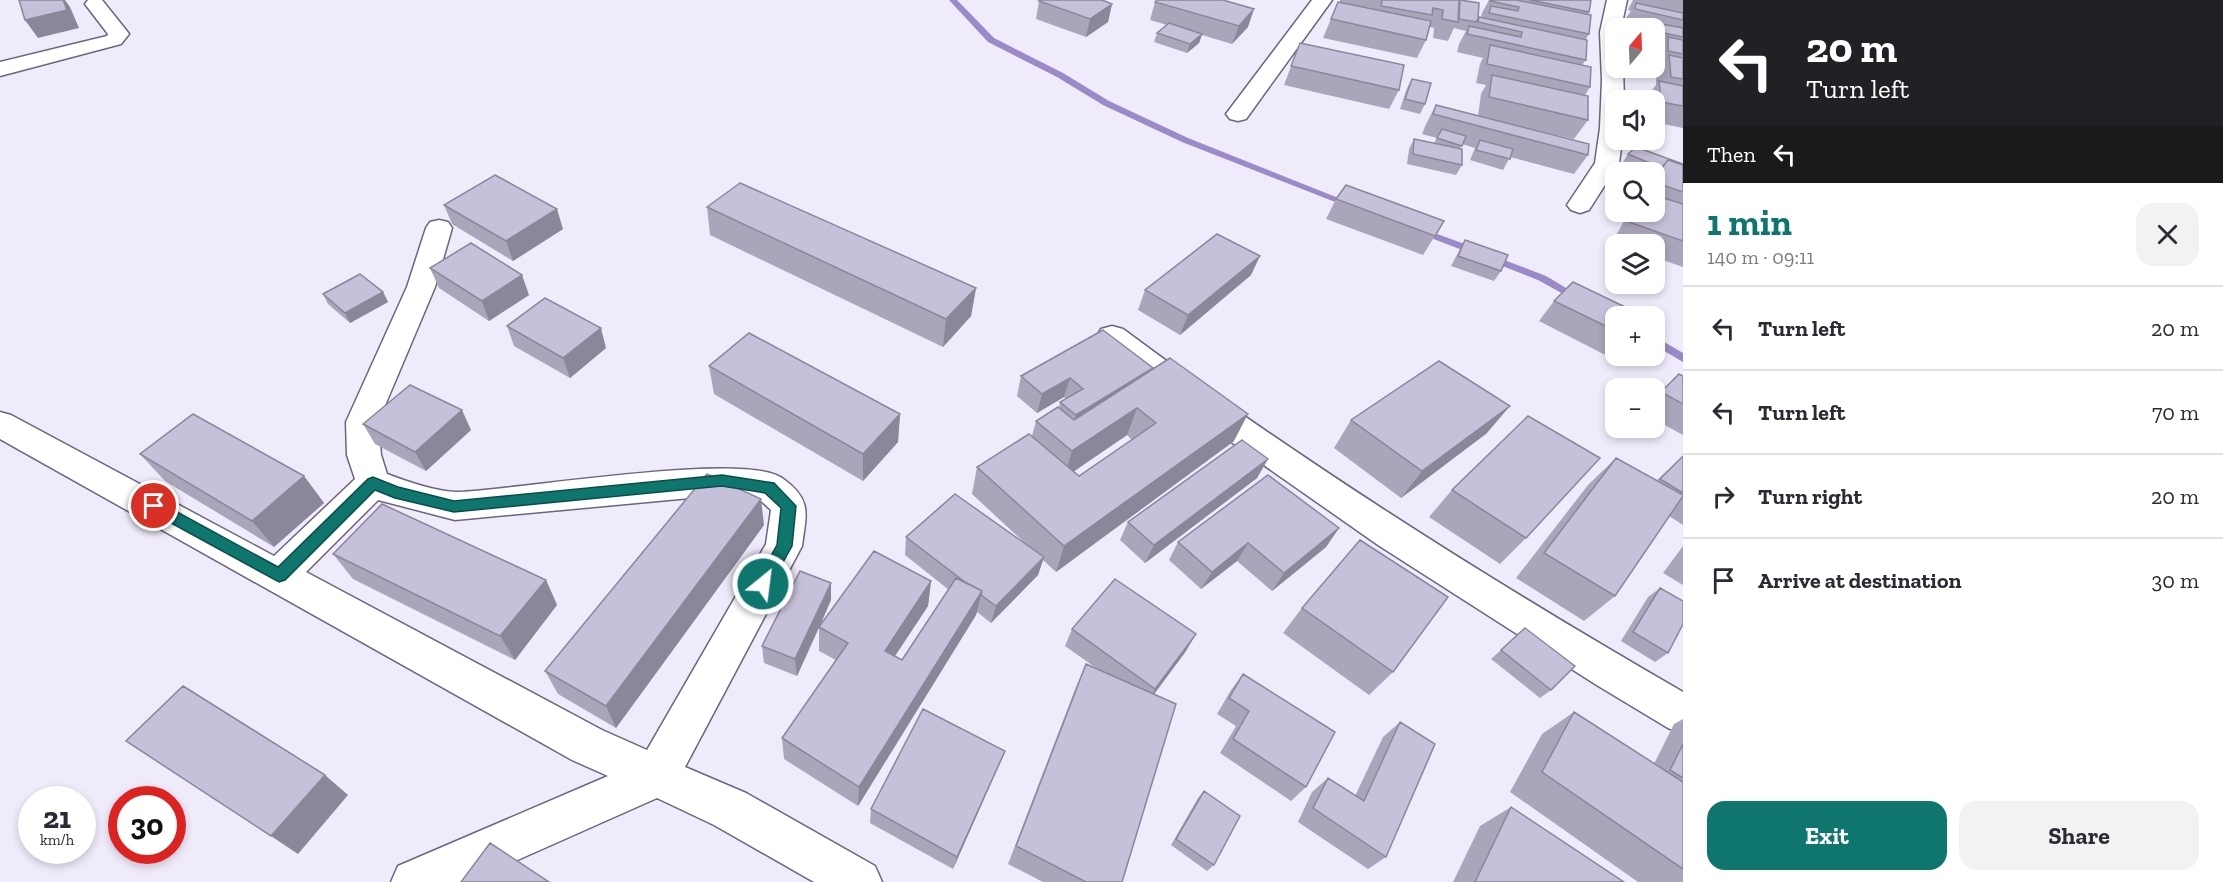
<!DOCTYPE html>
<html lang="en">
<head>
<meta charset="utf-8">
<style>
	body { margin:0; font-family:"Zilla Slab",serif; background:#f2f2f3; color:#2b2b33; height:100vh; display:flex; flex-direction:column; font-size:22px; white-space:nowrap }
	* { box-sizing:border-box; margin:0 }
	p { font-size:20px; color:#7c7c81 }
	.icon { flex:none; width:33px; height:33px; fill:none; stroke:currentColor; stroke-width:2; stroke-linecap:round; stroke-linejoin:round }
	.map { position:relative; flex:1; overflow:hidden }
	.details { display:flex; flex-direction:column; background:#fff; width:540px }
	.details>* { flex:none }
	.banner { background:#202124; color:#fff; overflow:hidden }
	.needle { width:39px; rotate:19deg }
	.controls { position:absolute; left:1605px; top:18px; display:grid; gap:12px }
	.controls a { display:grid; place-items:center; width:60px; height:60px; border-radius:12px; background:#fff; box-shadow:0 3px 9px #0003; font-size:30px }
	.speed { position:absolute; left:18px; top:786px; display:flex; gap:12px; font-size:30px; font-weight:700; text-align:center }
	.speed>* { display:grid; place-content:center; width:78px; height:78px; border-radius:50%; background:#fff; box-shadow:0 3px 9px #0003; line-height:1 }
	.speed small { font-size:15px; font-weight:400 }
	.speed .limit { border:9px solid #d22; background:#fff; color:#111 }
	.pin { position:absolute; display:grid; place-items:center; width:51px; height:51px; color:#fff; margin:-26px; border:3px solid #fff; border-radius:50%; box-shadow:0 2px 6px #0007 }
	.me { position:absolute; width:66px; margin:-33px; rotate:29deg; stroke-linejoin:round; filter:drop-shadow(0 0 4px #0008) }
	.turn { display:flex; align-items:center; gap:21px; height:126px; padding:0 24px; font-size:27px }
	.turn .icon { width:78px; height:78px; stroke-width:2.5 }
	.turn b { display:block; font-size:42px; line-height:51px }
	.then { display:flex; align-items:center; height:57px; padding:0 24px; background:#0003; gap:12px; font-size:22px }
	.round { display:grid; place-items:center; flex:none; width:63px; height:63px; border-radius:18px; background:#f2f2f3 }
	.summary { display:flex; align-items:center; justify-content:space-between; height:102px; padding:0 24px }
	h1 { font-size:36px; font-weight:700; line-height:45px; color:#0f766e }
	.primary-button { display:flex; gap:12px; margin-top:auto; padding:12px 24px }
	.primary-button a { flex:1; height:69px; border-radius:18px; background:#0f766e; color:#fff; font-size:24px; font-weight:700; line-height:69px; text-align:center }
	.primary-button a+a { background:#f2f2f3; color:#2b2b33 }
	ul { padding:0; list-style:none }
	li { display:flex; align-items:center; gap:18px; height:84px; padding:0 24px; border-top:2px solid #e1e1e2 }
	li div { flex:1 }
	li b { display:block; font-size:22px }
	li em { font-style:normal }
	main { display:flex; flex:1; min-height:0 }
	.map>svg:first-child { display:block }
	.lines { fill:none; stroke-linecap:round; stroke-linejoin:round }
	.stream { fill:#9b89c8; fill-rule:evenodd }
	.minor-casing { stroke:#6b657d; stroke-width:3 }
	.minor { fill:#fff; fill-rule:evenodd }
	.wall { fill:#aba5bb; fill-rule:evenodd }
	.shaded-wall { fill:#8b8699 }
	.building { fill:#c7c0da; stroke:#8b8699; stroke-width:1.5 }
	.route { fill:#0f766e; stroke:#0a4d48; stroke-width:1.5 }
</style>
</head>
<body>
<main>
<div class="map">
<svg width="1683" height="882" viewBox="0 0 1683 882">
	<rect width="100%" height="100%" fill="#efebfb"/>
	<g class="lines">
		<path class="stream" d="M949,0H957L994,38L1063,73L1109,101L1188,138L1356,205L1354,207H1348L1182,142L1103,105L1057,77L988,42Z
			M1421,228L1478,249L1479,251L1478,253H1470L1418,233V229Z
			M1491,255L1546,276L1583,298L1578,301L1574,300L1538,280L1487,260V256Z
			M1654,336L1683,353V362L1654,345Z"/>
		<defs>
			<path id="minor" d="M88,0H102L126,30L129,34L121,44L0,76V62L107,36L108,34L85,4Z
				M1312,0H1332L1246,119L1238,121L1230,119L1226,114Z
				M1607,0H1627L1621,28H1616V68H1623L1624,100H1616V140H1622L1619,163L1589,210L1580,213L1571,210L1567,205L1595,163L1600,128L1602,80L1600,32Z
				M439,220L448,222L452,228L435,287L378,422L381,455L387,474C405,481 438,492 458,492C517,490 744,451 782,478C813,500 806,514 802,546L685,767L746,793L875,866L882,882H814L714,825L657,798L468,882H391L398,866L608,776L572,760L0,439V412L11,415L274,556L355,479L347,455L346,422L407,287L426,228L430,222ZM722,495L760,500L771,510L766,544L647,750L602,730L306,572L378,500L455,520Z
				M1112,326L1123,329C1302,462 1489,580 1683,692V734L1668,728L1595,684L1378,545L1238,447L1101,343L1097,336L1101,329Z"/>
		</defs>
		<use href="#minor" class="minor-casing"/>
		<use href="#minor" class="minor"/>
	</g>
	<path class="wall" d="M1340,0H1467L1466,1L1478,19L1481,17L1482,13L1489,0H1591L1589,12L1588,15L1589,34L1586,39V60L1582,65L1590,87L1585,95L1588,120L1574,139L1508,124L1588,155L1574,174L1510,157L1503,170L1470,160L1475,148L1462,144L1460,149L1462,165L1456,175L1407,164L1409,149L1414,139L1434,143L1437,138L1422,134L1426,124L1436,105L1478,116L1481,94L1486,85L1476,83L1480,64L1483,58L1457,52L1459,44L1466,31L1454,28L1448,41L1433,38L1434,28L1430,27L1426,40L1417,58L1323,38L1338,2H1340Z
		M1633,0H1683V128L1654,122V100H1645L1656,85V74L1658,71L1655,70V56L1657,53H1654V28H1623L1624,21L1631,11L1628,10Z
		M1039,1L1112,4L1108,22L1086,37L1036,19Z
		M1155,2L1248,27L1232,44L1202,35L1199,43L1187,53L1154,42L1157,33L1167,25L1150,20Z
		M1300,43L1399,90L1389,109L1284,85Z
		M1412,79L1425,104L1420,114L1400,109L1407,88Z
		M1628,154L1683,164V267L1654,257V244H1621L1613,241L1629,212H1654V172H1641L1621,165Z
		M1336,199L1444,221L1423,255L1326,219Z
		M444,205L563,229L513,261L452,224Z
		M707,207L976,288L971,316L943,347L710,235Z
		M1465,240L1501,271L1494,281L1451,266L1459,251Z
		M430,268L529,295L489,321L439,288Z
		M1251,275L1180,335L1138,310L1145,290Z
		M383,292L388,302L350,323L328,304L323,294Z
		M1554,301L1616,316V356H1631L1623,364L1539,321Z
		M507,326L606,348L570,378L514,346Z
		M1103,330L1234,441L1056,572L1043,560L1038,575L991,623L977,612L976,615L858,806L784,759L782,738L836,660L819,651V628L797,676L764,663L762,646L831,583V600L821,624L931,581L928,606L895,656L902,660L949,590L905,555L906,537L1027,545L972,494L977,467L1032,436L1036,421L1059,408L1060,402L1066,399L1064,397L1037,413L1017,396L1021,376ZM1127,435L1132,440L1079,476L1073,472Z
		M709,366L900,414L898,442L863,481L714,394Z
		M1679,374L1683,376V435L1654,419V398Z
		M1351,420L1487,433L1401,498L1334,448Z
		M363,424L471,430L426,471L375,444Z
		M140,454L304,476L324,503L274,547L165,481Z
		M1683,456V525L1669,516L1615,596L1584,621L1516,578L1588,485L1616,458L1657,480Z
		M1268,459L1257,478L1145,563L1120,540L1128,522Z
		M1452,490L1526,538L1500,564L1429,517Z
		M764,525L616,728L558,694L545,671Z
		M1339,528L1326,547L1272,591L1237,561L1201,589L1169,560L1178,542Z
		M1683,546V585L1663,573Z
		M333,554L546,580L557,605L515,660L353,579Z
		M1660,588L1668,653L1655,662L1621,641L1648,597Z
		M1302,608L1393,672L1369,695L1283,633Z
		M1525,628L1551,690L1540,698L1491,659Z
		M1072,629L1186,651L1154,694L1122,882H1043L1008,864L1076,687L1086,664L1096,668L1065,646Z
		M1243,674L1306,787L1291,801L1220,753L1236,726L1217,714L1231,690Z
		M1574,712L1654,764L1674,724L1683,719V882H1638L1510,792L1542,734Z
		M1400,722L1386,857L1368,869L1298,822L1312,792L1328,778L1355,796L1383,737Z
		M1005,751L999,765L953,869L870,823L871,809Z
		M1204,791L1214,865L1207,871L1171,845L1198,798Z
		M1511,807L1624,882H1453L1480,826Z"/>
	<path class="shaded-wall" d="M63,0H65L70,7L79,28L38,38L25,20Z
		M1112,4L1108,22L1086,37L1090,19Z
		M1254,9L1248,27L1232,44L1239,26Z
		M1202,34L1199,43L1187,53L1190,44Z
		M557,209L563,229L513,261L506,241Z
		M1260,256L1251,275L1180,335L1188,315Z
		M522,275L529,295L489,321L482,301Z
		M976,288L971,316L943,347L946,319Z
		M383,292L388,302L350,323L345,313Z
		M601,328L606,348L570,378L563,358Z
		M1153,368L1070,434L1076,415Z
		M1070,378L1064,397L1037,413L1042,394Z
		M1510,406L1487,433L1401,498L1422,471Z
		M1137,408L1127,435L1064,478L1072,451Z
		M462,410L471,430L426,471L415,452Z
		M900,414L898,442L863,481V454Z
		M1248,414L1234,441L1056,572L1064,546Z
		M1268,459L1257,478L1145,563L1154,545Z
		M304,476L324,503L274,547L252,521Z
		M761,499L764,525L616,728L606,706Z
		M1339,528L1326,547L1272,591L1284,573Z
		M1248,543L1237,561L1201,589L1212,572Z
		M1044,557L1038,575L991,623L996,606Z
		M546,580L557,605L515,660L500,636Z
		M931,581L928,606L883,674L885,651Z
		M831,583V600L797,676L795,659Z
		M982,591L976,615L858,806L859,787Z
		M1196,634L1186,651L1146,705L1155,689Z
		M1005,751L999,765L953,869L957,857Z
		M325,775L348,795L298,854L271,836Z"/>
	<path class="building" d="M19,0H63L67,10L25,20Z
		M1041,0H1102L1112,4L1090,19L1039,1Z
		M1157,0H1223L1254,9L1239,26L1155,2Z
		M1382,0H1459L1458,22L1442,19L1443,10L1433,8L1432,15L1381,6Z
		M1460,0L1479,3L1478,19L1476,22L1459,19Z
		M1491,0H1516L1591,15L1589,34L1489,13L1491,6L1518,11L1519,7L1490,1Z
		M1530,0H1591L1589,12Z
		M1338,2L1431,21L1426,40L1331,19Z
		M1636,3L1683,13V20L1635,9Z
		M1479,17L1587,40L1586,60L1467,34L1469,26L1521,37L1522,32L1478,22Z
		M1636,19L1683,28V37L1654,31V28H1636Z
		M1169,23L1202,34L1190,44L1157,33Z
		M1668,37L1683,40V54L1668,51Z
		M1300,43L1404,65L1399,90L1291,66Z
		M1490,45L1591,67L1590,87L1487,64Z
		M1669,55L1683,58V79L1671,77Z
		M1492,75L1588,96V120L1489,97Z
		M1412,79L1431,83L1425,104L1405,99Z
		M1659,81L1683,86V106L1661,102Z
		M1436,105L1589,144L1588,155L1433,114Z
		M1442,129L1466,136L1462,146L1437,138Z
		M1414,139L1462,149V165L1413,154Z
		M1480,140L1513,149L1510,159L1476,150Z
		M1636,147L1683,164V165L1668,160L1662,168L1628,154Z
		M1668,160L1683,165V192L1654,182V177Z
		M495,175L557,209L506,241L444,205Z
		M740,183L976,288L946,319L707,207Z
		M1346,185L1444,221L1435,236L1336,199Z
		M1654,195L1683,204V241L1629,222L1634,212H1654Z
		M1217,234L1260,256L1188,315L1145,290Z
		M1465,240L1508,255L1501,271L1458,256Z
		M471,243L522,275L482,301L430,268Z
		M360,274L383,292L345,313L323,294Z
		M1573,282L1644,316H1616V331L1554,301Z
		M545,298L601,328L563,358L507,326Z
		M1654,322L1659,324L1654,329Z
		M1103,330L1153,368L1076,415L1060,402L1083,389L1070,378L1042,394L1021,376Z
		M749,333L900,414L863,454L709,366Z
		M1170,358L1248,414L1064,546L977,467L1029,434L1079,476L1156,423L1137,408L1072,451L1036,421L1058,407L1074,420Z
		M1439,361L1510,406L1422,471L1351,420Z
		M1679,374L1683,376V404L1661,392Z
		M410,385L462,410L415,452L363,424Z
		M193,414L304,476L252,521L140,454Z
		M1528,416L1600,458L1526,538L1452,490Z
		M1242,440L1268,459L1154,545L1128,522Z
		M1683,456V493L1660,479Z
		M1616,458L1683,495V496L1615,596L1544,553Z
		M707,474L761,499L606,706L545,671Z
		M1268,475L1339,528L1284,573L1248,543L1212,572L1178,542Z
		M955,494L1044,557L996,606L981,595L982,591L965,582L906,537Z
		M382,504L546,580L500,636L333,554Z
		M1360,540L1448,597L1393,672L1302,608Z
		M874,551L931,581L885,651L902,660L956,578L982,591L859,787L782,738L848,643L819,627Z
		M800,571L831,583L795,659L762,646Z
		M1115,579L1196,634L1155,689L1072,629Z
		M1660,588L1683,601V624L1668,653L1633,632Z
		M1525,628L1575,666L1551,690L1501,650Z
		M1086,664L1176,704L1122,882H1086L1016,846Z
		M1243,674L1335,732L1306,787L1233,739L1249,711L1229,698Z
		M183,686L325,775L271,836L126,741Z
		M923,709L1005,751L957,857L871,809Z
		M1574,712L1683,782V869L1542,772Z
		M1400,722L1435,744L1386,857L1313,808L1328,778L1364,801Z
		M1683,744V778L1670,770Z
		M1204,791L1240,816L1214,865L1176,839Z
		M1511,807L1624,882H1475Z
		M490,843L549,882H461Z"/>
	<path class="route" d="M722,475L774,483L796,506L792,546L768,589L763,591L757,589L755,584L777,545L781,508L765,493L722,486L454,512L395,498L375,490L285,580L279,582L149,511L147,506L149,502H159L278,567L368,479L373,477L398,487L454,501Z"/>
</svg>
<div class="controls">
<a><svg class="needle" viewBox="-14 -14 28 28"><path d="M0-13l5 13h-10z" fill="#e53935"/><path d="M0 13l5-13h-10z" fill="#7c7c81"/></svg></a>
<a><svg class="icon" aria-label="sound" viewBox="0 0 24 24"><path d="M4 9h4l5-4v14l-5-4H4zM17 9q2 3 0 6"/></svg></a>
<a><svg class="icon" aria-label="search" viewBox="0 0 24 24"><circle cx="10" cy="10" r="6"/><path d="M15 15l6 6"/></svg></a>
<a><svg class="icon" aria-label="layers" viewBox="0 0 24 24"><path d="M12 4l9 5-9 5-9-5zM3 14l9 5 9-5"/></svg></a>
<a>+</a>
<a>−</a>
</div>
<div class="speed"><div>21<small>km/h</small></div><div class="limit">30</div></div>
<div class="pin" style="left:154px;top:506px;background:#d93025"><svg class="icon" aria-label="arrive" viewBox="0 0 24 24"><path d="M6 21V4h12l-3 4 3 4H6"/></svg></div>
<svg class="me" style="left:763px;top:584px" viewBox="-20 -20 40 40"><circle r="17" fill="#0f766e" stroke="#fff" stroke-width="3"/><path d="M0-11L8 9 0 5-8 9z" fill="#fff"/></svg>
</div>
<section class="details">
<div class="banner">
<div class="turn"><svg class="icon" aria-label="left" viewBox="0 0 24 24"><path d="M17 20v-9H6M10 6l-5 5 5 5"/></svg><div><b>20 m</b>Turn left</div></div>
<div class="then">Then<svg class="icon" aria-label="left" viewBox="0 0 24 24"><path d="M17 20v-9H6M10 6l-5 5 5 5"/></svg></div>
</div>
<div class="summary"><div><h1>1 min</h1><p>140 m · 09:11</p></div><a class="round"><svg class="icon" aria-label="close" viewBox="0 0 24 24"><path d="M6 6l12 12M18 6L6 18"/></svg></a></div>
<ul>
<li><svg class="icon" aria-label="left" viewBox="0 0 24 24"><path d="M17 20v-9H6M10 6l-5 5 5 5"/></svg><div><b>Turn left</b></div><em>20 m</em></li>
<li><svg class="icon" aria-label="left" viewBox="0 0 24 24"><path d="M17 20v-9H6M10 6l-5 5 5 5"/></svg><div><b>Turn left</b></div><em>70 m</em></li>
<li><svg class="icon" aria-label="right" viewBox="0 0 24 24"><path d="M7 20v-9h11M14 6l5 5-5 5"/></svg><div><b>Turn right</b></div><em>20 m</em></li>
<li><svg class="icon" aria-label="arrive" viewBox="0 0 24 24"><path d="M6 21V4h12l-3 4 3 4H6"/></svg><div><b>Arrive at destination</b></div><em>30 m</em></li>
</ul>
<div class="primary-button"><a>Exit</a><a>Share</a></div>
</section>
</main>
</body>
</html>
